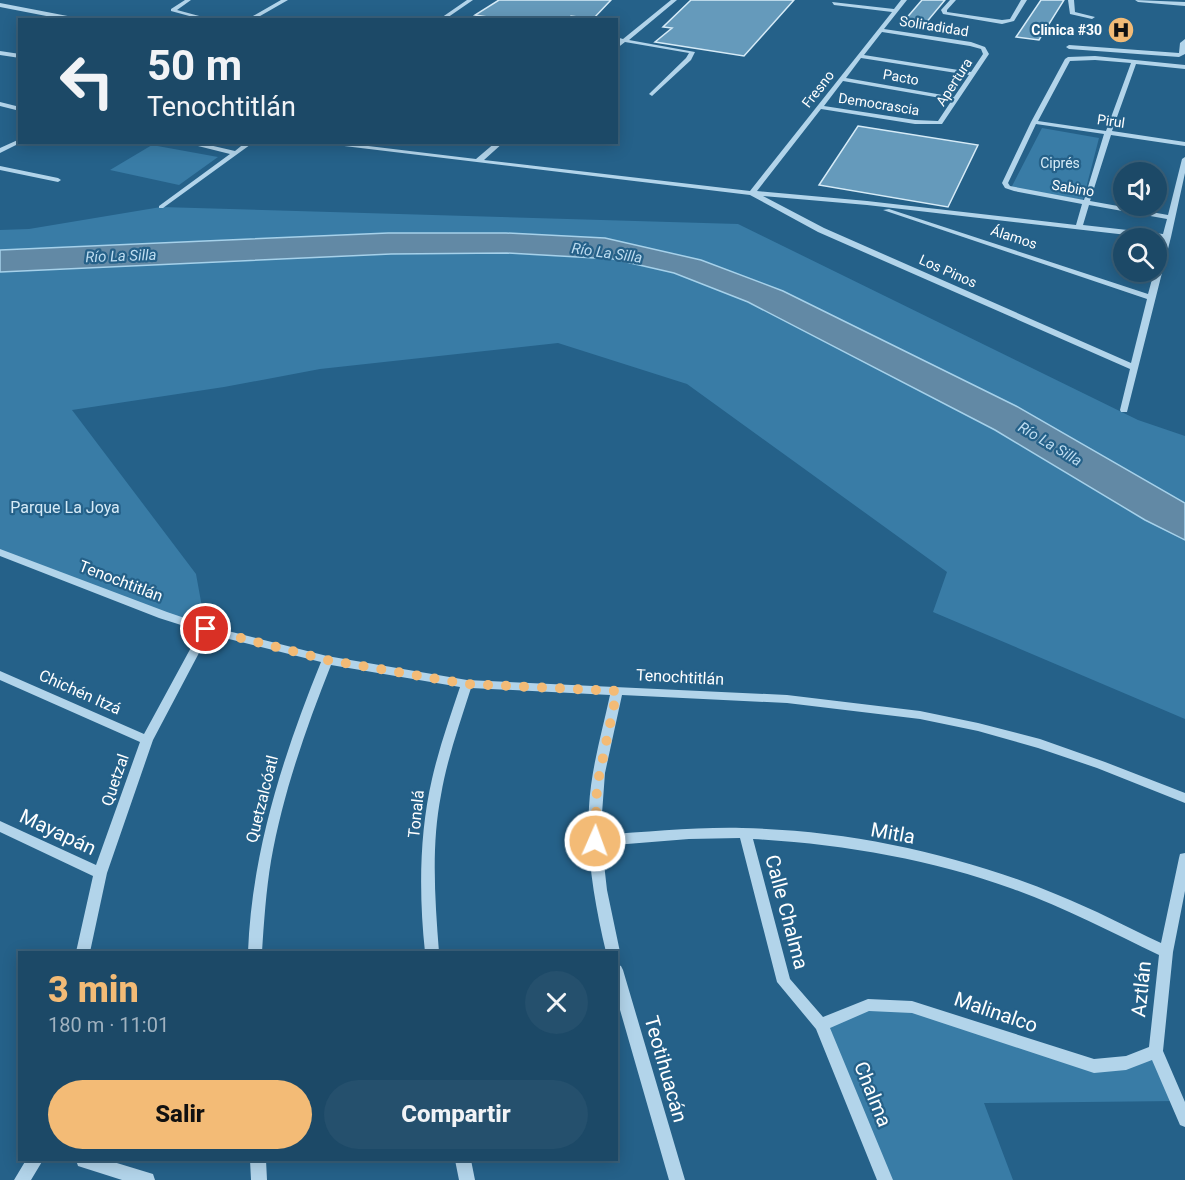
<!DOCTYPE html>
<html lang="es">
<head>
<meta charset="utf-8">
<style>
	body { margin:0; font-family:Roboto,sans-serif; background:#25506d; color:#f1f3f6; height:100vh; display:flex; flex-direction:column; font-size:22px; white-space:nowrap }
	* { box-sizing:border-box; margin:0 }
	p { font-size:20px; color:#a0b2c0 }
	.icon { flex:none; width:33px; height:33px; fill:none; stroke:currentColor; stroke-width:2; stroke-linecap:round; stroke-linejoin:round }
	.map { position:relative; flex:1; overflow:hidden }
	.side { position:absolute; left:18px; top:951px; width:600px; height:210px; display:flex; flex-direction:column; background:#1c4967; border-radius:0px; box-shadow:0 3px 15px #0003,0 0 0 2px #3a617b }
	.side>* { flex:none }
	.guide { position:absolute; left:18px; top:18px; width:600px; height:126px; border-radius:0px; box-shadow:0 3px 15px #0003,0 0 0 2px #3a617b; background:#1c4967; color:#f1f3f6; overflow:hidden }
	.buttons { position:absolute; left:1113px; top:162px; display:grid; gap:12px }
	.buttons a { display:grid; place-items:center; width:54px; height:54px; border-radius:50%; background:#1c4967; box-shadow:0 3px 15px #0003,0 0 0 2px #3a617b; font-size:30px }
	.pin { position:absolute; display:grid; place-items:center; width:51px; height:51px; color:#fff; margin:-26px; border:3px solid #fff; border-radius:50%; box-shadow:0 2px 6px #0007 }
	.me { position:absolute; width:66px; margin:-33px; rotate:2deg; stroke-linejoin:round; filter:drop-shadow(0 0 4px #0008) }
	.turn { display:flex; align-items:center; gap:21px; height:126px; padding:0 30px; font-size:27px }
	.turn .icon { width:78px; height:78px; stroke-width:2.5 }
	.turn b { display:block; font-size:42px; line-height:51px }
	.round { display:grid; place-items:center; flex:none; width:63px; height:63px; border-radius:32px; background:#25506d }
	.overview { display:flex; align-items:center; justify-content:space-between; height:102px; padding:0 30px }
	h1 { font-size:36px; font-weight:800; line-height:45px; color:#f3bb76 }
	.button { display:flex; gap:12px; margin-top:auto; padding:12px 30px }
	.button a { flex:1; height:69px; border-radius:36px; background:#f3bb76; color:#111; font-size:24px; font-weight:800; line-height:69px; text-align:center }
	.button a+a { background:#25506d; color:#f1f3f6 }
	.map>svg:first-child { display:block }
	.green { fill:#397ca6 }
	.water { fill:#6289a5; stroke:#a6d1ea; stroke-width:1.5 }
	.building { fill:#659abb; stroke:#d6ebf7; stroke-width:1.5 }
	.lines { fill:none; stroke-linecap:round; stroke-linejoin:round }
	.minor { fill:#b2d4ea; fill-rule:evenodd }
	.route { stroke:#f3bb76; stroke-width:10; stroke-dasharray:0 18 }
	.labels { text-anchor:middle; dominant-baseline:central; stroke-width:4.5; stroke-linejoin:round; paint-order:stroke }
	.far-street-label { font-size:14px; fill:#fff; stroke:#256189 }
	.far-poi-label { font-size:14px; font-weight:bold; fill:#fff; stroke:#256189; text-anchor:end }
	.far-park-label { font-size:14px; fill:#d6ebf7; stroke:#256189 }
	.far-water-label { font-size:15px; font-style:italic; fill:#beddf1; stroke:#256189 }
	.park-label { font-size:16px; fill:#d6ebf7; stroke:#256189 }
	.street-label { font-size:16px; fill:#fff; stroke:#256189 }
	.near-street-label { font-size:20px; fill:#fff; stroke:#256189 }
</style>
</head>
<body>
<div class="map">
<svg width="1185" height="1180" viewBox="0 0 1185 1180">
	<rect width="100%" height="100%" fill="#256189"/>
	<path class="green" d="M1042,128L1099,138L1083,200L1011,188Z
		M152,145L218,157L179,185L110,170Z
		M161,207L738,224L1138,420L1185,436V719L933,612L947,572L687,384L558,343L320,369L224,387L72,410L196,574L206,629L0,551V230L29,229Z
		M889,1004L1094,1066L1156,1051L1176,1101L984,1103L1013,1180H885L821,1025Z"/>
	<path class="water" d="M388,233H506L605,238L701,260L783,291L1016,406L1185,503V540L1145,520L995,430L748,302L674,273L613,259L507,253L391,254L0,272V250Z"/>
	<path class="building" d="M499,0H611L593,19L571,16L569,20H507L475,15Z
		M691,0H794L744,56L655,42L672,28L663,27Z
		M922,0H945L925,24L904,21Z
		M1041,0H1064L1039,40L1016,37Z
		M858,126L978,145L948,207L819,185Z"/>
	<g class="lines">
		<path class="minor" d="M185,0H191L177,10L214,20H204L171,11V9Z
			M281,0H288L253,20H246Z
			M467,0H473L444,20H438Z
			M671,0H677L629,40L695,52L691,60L652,96L649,94L650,93L686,58L689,53L625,42L616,49V44L620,41H616V37L623,39Z
			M901,0H907L884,29L971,42L985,47L989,54L942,124H915L821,109L757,191L867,201L1076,225L1082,204L1014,191L1005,188L1002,183L1031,122L1065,59L1068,57L1095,56L1185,65V69L1136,64L1112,131L1185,142V146L1111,135L1090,201L1168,215L1182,159L1185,157V173L1171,237L1127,412H1121L1120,410L1130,369L818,232L750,195L311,142H335L476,159L496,142H504L484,160L750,191L892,12L834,5L832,2L894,9ZM882,32L970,46L981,49L983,54L971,72L864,55ZM861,58L969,75L954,97L846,78ZM1095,60L1131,63L1106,131L1038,121L1070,61ZM843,81L952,100L938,121L915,120L824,106ZM1036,124L1104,134L1084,200L1010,186L1008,183ZM763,196L867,205L1162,239L1156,261V272H1154L1148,294L889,209L883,210L1147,299L1131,363L824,228ZM1089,205L1167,219L1163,234L1083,225Z
			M950,0H956L947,10V12L1002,20L1010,19L1021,0H1027L1014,21L1002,24L943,14L941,10Z
			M1068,0H1074L1075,12L1095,17L1092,19L1070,14Z
			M1135,0L1185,2V6L1138,2Z
			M0,3L78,18L80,20H67L0,7Z
			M1185,39V54L1179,57L1069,49L1066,47L1069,45L1179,53L1180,43Z
			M0,51L20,54V58L0,55Z
			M0,102L20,107V111L0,106Z
			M20,139V142H22L0,153V148Z
			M182,142H196L235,151L246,142H254L163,208H159V206L230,154Z
			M0,166L58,178L61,180L58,182L0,170Z
			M0,549L167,612L208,626L327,656L467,680L787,695L920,711L978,723L1040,739L1105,762L1185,793V803L1097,768L1038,748L978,731L920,719L787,703L622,695L605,773L601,827V835C648,832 695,827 742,828C849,830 959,854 1058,895C1093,909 1127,927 1161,943L1179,858L1180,854L1185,853V891L1173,952L1163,1051L1185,1102V1127L1180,1125L1152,1060L1126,1070L1094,1073L912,1013L869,1011L830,1028L893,1180H877L816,1029L777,982L740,838L689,839L602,846L607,890L620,952L616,957V952H606C595,905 586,856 589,807C591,769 602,732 610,695L471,688C460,723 447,759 441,795C431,846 435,900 439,952H425C419,896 419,835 432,779C439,748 450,717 460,687L331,665C306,728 283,793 271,861C266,891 264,922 262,952H248C252,851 283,756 321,662L209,634L153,740L107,873L90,952H76L93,876L0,832V821L96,865L140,742L0,680V671L144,734L200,631L159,618L0,556ZM753,839C841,844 930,859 1013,889C1063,907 1111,932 1159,955L1149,1047L1126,1056L1094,1059L912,1001L868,999L823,1017L790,979Z
			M616,964L621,966L623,970L685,1180H669L616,996Z
			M26,1160H43L31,1180H14Z
			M76,1160H107L153,1174L155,1180H122L78,1166Z
			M250,1160H266L267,1180H251Z
			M455,1160H471L475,1180H459Z"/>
	</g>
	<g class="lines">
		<path class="route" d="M206,629L327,660L467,684L617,691L597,786L595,841"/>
	</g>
	<defs>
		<symbol id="hospital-disc" viewBox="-11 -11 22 22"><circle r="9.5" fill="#f3bb76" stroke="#256189"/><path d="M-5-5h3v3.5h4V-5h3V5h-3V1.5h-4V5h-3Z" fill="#111"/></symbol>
	</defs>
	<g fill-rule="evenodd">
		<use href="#hospital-disc" x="1106" y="15" width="30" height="30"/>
	</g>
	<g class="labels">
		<g class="far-street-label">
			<text transform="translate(934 26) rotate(9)">Soliradidad</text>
			<text transform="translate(901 77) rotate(10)">Pacto</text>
			<text transform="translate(954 82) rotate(-57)">Apertura</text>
			<text transform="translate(818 89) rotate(-52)">Fresno</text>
			<text transform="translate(879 104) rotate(9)">Democrascia</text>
			<text transform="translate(1111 121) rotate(8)">Pirul</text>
			<text transform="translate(1073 188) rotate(10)">Sabino</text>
			<text transform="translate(1014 237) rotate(18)">Álamos</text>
			<text transform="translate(948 271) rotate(24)">Los Pinos</text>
		</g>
		<g class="far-poi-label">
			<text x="1102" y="30">Clinica #30</text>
		</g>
		<g class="far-park-label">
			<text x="1060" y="163">Ciprés</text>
		</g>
		<g class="far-water-label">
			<text transform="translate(607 253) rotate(8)">Río La Silla</text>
			<text transform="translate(121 256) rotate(-2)">Río La Silla</text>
			<text transform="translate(1050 444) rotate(31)">Río La Silla</text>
		</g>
		<g class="park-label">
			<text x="65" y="507">Parque La Joya</text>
		</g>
		<g class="street-label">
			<text transform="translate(121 581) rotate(21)">Tenochtitlán</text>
			<text transform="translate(680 677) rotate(3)">Tenochtitlán</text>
			<text transform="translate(80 692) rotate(24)">Chichén Itzá</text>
			<text transform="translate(115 780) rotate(-71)">Quetzal</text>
			<text transform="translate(262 799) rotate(-76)">Quetzalcóatl</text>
			<text transform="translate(416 814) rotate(-84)">Tonalá</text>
		</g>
		<g class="near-street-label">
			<text transform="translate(58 832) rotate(25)">Mayapán</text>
			<text transform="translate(893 833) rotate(10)">Mitla</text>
			<text transform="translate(787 912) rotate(75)">Calle Chalma</text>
			<text transform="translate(1141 989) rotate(-84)">Aztlán</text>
			<text transform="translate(996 1012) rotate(19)">Malinalco</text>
			<text transform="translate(666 1069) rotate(74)">Teotihuacán</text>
			<text transform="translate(873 1094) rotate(68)">Chalma</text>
		</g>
	</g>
</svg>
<div class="buttons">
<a><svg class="icon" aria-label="sound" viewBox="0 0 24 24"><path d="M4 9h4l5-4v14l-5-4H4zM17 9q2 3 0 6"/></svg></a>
<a><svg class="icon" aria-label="search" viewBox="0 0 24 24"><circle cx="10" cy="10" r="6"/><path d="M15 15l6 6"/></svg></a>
</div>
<div class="pin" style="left:206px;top:629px;background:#d93025"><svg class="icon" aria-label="arrive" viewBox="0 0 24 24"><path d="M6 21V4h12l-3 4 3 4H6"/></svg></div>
<svg class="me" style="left:595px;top:841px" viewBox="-20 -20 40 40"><circle r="17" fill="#f3bb76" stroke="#fff" stroke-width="3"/><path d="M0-11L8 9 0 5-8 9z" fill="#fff"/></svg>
<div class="guide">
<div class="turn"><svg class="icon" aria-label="left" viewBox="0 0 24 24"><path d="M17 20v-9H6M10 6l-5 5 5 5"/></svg><div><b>50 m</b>Tenochtitlán</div></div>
</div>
<section class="side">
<div class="overview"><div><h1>3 min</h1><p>180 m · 11:01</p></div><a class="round"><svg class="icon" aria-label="close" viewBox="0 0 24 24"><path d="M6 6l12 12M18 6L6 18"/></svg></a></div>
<div class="button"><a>Salir</a><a>Compartir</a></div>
</section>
</div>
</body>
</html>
